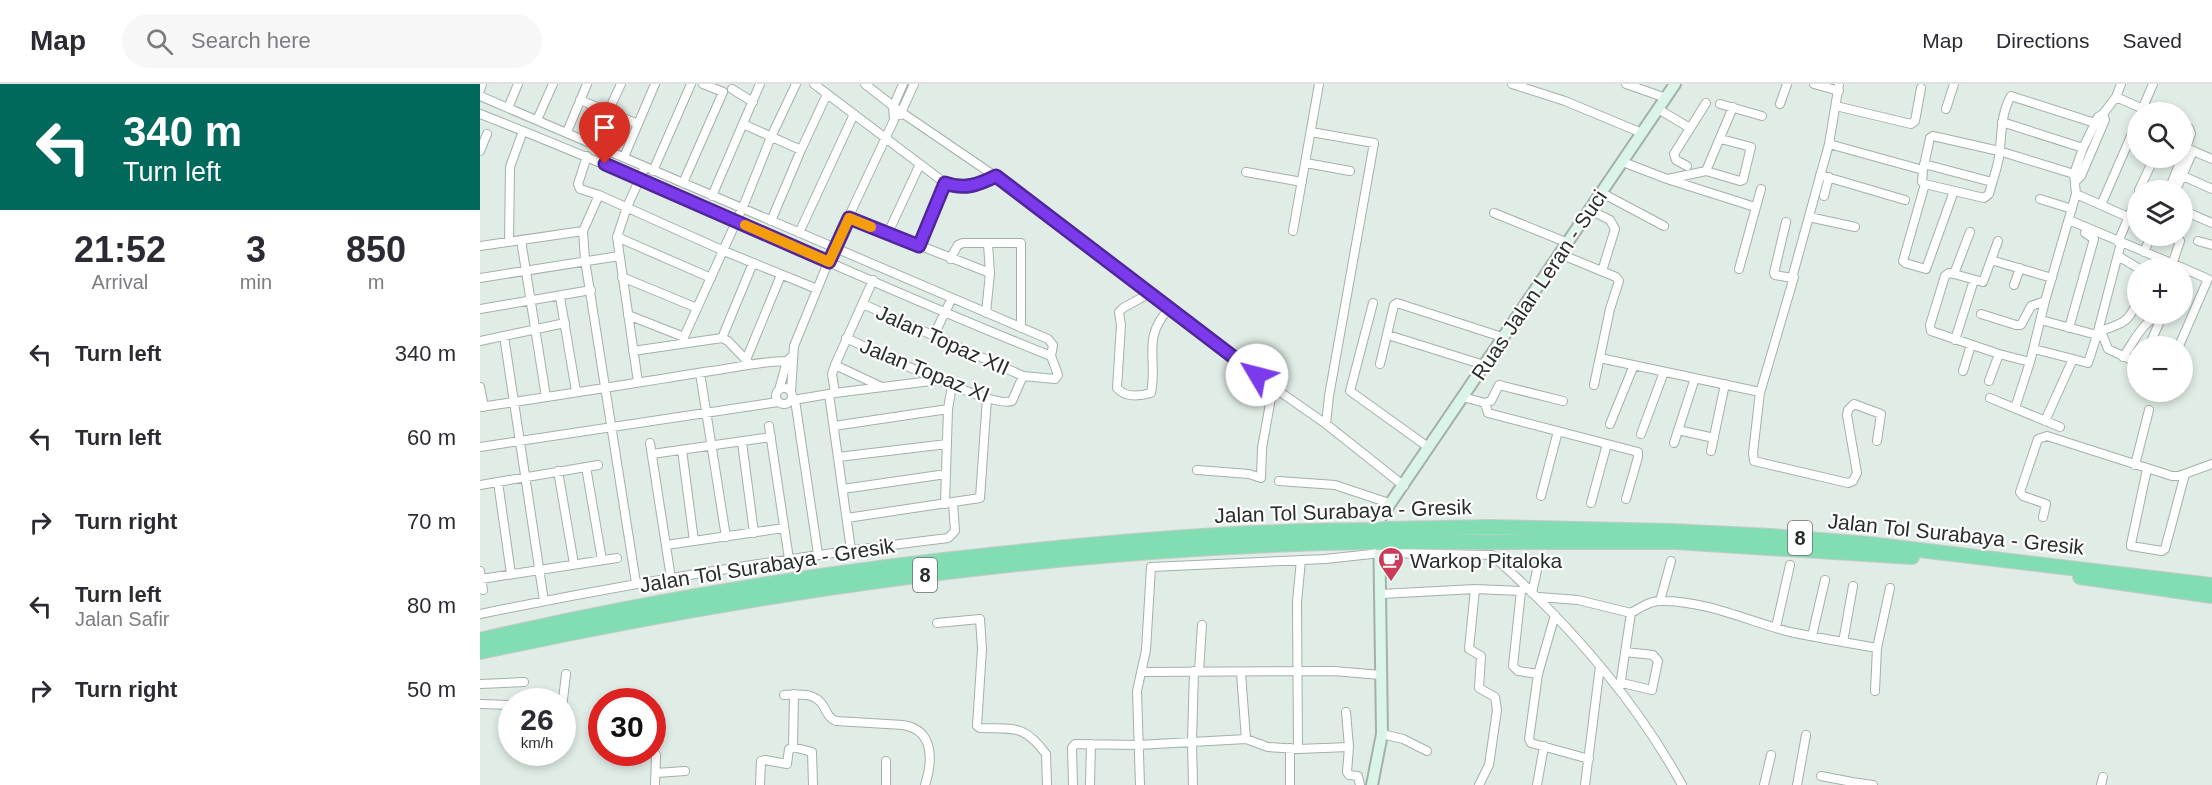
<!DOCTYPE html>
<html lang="en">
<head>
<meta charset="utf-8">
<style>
	body { margin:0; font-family:Arial,sans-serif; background:#f7f7f7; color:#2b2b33; height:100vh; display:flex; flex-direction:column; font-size:22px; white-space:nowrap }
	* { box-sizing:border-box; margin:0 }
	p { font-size:20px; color:#7c7c81 }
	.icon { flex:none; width:33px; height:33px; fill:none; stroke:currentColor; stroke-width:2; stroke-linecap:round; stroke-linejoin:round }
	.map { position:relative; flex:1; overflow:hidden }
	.panel { display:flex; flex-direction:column; background:#fff; width:480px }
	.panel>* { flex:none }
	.guide { background:#00695c; color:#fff; overflow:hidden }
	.fabs { position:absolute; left:1647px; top:18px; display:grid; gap:12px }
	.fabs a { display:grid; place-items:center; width:66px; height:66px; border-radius:50%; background:#fff; box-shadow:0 3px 9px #0003; font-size:30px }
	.speed { position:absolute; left:18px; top:604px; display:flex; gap:12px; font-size:30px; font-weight:700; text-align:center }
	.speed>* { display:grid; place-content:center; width:78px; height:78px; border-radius:50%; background:#fff; box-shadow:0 3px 9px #0003; line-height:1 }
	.speed small { font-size:15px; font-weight:400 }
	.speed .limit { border:9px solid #d22; background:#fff; color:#111 }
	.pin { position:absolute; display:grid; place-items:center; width:51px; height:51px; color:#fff; margin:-62px -26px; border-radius:50% 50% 50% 0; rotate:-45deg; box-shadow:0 0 6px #0007 }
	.pin .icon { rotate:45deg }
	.me { position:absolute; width:66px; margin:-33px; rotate:307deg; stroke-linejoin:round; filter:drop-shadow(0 0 4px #0008) }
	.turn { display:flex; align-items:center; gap:21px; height:126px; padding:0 24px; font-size:27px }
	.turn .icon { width:78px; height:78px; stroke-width:2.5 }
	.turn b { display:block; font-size:42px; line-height:51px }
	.eta { display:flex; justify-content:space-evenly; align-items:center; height:102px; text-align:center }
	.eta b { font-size:36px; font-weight:600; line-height:42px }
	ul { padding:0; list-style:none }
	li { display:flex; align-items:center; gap:18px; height:84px; padding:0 24px }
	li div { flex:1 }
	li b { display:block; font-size:22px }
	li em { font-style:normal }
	header { display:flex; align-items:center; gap:36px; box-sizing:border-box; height:84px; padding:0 30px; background:#fff; border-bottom:2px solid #e1e1e2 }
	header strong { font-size:28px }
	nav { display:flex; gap:33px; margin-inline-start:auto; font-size:21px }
	.search { width:420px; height:54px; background:#f7f7f7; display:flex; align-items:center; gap:15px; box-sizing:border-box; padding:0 21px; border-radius:33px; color:#7c7c81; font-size:22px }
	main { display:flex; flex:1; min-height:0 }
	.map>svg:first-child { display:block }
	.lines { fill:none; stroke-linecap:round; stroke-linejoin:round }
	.street-casing { stroke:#a4b0aa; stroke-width:10 }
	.secondary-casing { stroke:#a4b0aa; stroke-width:14 }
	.highway-casing { stroke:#c7c9c8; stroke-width:16 }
	.street { stroke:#fff; stroke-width:8 }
	.secondary { stroke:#daf5e8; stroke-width:10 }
	.highway { stroke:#83ddb2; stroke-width:14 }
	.highway-bridge-casing { stroke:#c7c9c8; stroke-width:16; stroke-linecap:butt }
	.highway-bridge { stroke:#83ddb2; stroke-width:14 }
	.route-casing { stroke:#51269a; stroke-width:15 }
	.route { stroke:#7c3aed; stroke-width:10 }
	.slow { stroke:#f59e0b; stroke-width:10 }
	.labels { text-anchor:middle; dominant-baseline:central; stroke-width:4.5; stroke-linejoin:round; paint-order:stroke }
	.shield { fill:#fff; stroke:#696d6b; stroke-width:1.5 }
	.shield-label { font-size:20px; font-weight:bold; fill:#292e2b }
	.street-label { font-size:21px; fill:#292e2b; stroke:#fff }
	.poi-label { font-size:21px; fill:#292e2b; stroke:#fff; text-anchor:start }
</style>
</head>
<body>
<header>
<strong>Map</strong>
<div class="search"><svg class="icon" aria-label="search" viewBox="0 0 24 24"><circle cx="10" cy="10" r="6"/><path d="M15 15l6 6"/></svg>Search here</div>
<nav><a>Map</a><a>Directions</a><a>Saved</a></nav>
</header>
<main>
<section class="panel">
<div class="guide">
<div class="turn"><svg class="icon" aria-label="left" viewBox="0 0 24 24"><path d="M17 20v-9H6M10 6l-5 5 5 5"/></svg><div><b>340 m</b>Turn left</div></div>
</div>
<div class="eta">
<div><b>21:52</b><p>Arrival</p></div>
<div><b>3</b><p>min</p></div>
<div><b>850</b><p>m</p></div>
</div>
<ul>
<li><svg class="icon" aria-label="left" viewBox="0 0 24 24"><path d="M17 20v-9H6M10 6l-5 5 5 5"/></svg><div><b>Turn left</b></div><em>340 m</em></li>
<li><svg class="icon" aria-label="left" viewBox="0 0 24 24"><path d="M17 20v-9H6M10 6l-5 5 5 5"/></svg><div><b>Turn left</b></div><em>60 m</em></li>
<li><svg class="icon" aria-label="right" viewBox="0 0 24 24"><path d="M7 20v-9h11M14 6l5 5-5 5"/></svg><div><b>Turn right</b></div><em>70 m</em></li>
<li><svg class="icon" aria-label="left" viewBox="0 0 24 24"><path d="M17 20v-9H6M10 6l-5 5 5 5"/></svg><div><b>Turn left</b><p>Jalan Safir</p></div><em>80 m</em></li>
<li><svg class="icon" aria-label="right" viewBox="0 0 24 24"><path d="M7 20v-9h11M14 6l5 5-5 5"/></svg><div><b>Turn right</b></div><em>50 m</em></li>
</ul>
</section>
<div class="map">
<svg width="1732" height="701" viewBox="0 0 1732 701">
	<rect width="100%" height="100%" fill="#e0ece6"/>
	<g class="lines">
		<defs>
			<path id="street" d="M223,0L243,8
				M334,0L465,99C484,106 499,101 516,92
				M385,0L418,26L528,101L793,303L846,340L924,402
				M1032,0L1085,17L1162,49
				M1146,0L1186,14
				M1334,0L1359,7
				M1641,0L1636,13L1670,28
				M252,5L273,18
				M0,6L2,0
				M0,12L568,255L573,261L571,272C379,196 193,105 0,30
				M100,16L158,40
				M1240,20L1282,32
				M1300,20L1307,0
				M1356,22L1431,40L1435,37L1441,4
				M28,24L38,0
				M1178,25L1210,44
				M1466,25L1474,0
				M128,28L141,0
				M1661,28L1673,0
				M420,31L434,0
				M57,36L73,0
				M1522,38L1603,64
				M263,40L321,66
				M87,48L107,0
				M831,48L894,59L849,312L846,340
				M1349,60L1443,86L1442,98L1445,100L1504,114L1509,110C1512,98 1517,86 1519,73C1522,53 1520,31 1531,12L1615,39
				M1711,66L1732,75
				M0,67L7,50
				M107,72L98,100L100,105L119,111L244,167L337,205
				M144,73L175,0
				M1143,78L1187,95L1275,123
				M826,79L870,87
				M1444,80L1512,98
				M1207,82L1196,76L1194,70L1226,19
				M1443,86L1450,54L1453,52L1519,67L1594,90
				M173,87L211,0
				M1226,87L1260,97L1263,96L1271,63L1241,55
				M766,88L822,98
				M1340,91L1425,116
				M1703,92L1732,105
				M1188,95L1226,87L1253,23
				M1596,97L1601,92L1625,36L1623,30
				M203,99L243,8
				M1445,100L1423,177L1425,179L1446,185L1474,107
				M1659,106L1674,74
				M1689,106L1711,50L1709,44L1702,42
				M1696,106L1713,67
				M1122,109L1184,142
				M1596,110L1594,90L1603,64L1618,33L1623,30L1636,13
				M119,111L103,147L105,176L156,499
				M232,112L280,0
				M1344,112L1349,93
				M1560,115L1592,125
				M1110,126L1130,136L1135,145L1122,187
				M1702,126L1732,139
				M1014,129L1088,159
				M1329,133L1375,143
				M1648,133L1621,121L1658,36
				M369,134L510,189
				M1589,136L1703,184
				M291,137L321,66L347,10
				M1306,138L1294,189L1295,191L1312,194L1349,60L1359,0
				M813,147L839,0
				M1490,148L1474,190L1469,189L1465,192L1450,241L1451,247L1519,270L1550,278
				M319,149L374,30
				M408,149L440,80
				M1688,152L1700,157L1692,181
				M137,153L231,194
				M41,156L66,313
				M29,157L30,83L43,47
				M1718,157L1732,161
				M1638,158L1658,111
				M0,162L103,147
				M439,162L465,99
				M1664,168L1671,152
				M1080,170L1136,193L1139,197L1130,225L1114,301
				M1638,172L1658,184
				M470,175L478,161L483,159H541V244
				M1511,176L1572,194
				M1259,185L1281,105
				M1474,190L1503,198L1518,157
				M142,193L217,224
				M0,194L139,172
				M1534,201L1540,184
				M670,209L643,224L639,228L641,241L637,304C645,314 660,312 671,309C678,275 661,253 690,224
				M80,213L96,307
				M893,219L870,307L948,363
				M383,220L543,292L575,295L578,291L571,272
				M0,225L111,206
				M506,229L510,189L508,160
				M1501,230L1536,241H1541L1551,222L1565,217
				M148,231L204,253
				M1561,236L1617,251L1608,279L1593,275
				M1589,244L1614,155L1605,149
				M1621,247L1628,265L1658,279
				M1617,248C1641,240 1651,239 1658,213
				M454,251L472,214
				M908,251L1004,281
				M1617,251L1641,159
				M24,252L64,517
				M204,253L265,118L291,53L316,0
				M242,254L248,257L269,279
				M366,254C391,265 514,326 532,317L543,292
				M1475,256L1494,196
				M0,257L85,239
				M1669,262L1683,230
				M1699,262L1728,195L1703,184L1702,186
				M1554,265L1593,275L1565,337
				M153,267L242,254L273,179
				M1643,273C1654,258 1664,234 1683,230
				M1120,274L1280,308L1273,369L1274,377L1278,378L1368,399L1373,397L1377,389L1367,331L1368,326L1374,320L1401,330L1397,357
				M266,276L301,191
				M900,280L914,221L917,219L1022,253
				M355,281L402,303
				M1483,287L1491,261
				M220,289L246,453
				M1509,297L1519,270
				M158,298L137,153L147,123L165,83
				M0,303L4,323
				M296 312a8 8 0 1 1 16 0a8 8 0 1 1-16 0Z
				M299,306L307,277L310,274
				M311,307L314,262L354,164L414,36L413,23L423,0
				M355,309L352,290L355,281L393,196
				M1280,309L1314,193
				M349,310L371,466
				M983,313L1005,319L1008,329L1158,368V373L1146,415
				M1510,314L1580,343
				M313,316L355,309L459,296
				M315,316L338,470
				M1005,319L1011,317L1019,301L1083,317
				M0,323C77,312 154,299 231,287C249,285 297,274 313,278
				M1535,324L1550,278L1565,217L1596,110L1621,121
				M1130,340L1154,281
				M289,342L309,475
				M354,342L468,325
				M1198,346L1234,354
				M1161,350L1184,288
				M262,358L274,449
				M170,359L191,494
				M1194,359L1215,294
				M0,363L298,318
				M202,366L214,457
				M1231,367L1245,300
				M172,370L291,353
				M358,373L467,360
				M1655,381L1669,326
				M106,383L122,476
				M1667,385L1651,460V462L1682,467L1685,465L1705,390
				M717,386L769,390L781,394L782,364L793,303
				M78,387L94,480
				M799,397L855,401L909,419
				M18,398L31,490
				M0,401L118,381
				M363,405L466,390
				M1061,412L1078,347
				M1111,419L1127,360
				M465,420L468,325L472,301
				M1563,433L1566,420L1543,412L1540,408L1558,355L1567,352L1692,392H1699L1732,380
				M367,434L500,414L507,314
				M186,461L304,444
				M0,487L3,506
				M1,495L137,474
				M995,505L989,565L1001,572L999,604L1015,613L1017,626L1009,681L999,701
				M1041,507L1033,582L1038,587L1058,590
				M1052,509L1059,477
				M901,510L995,505L1041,507L1045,504
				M1059,513L1098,516L1151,529C1160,524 1169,517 1180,517C1224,516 1268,537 1310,548C1339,554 1368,559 1397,564L1410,504
				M1180,517L1191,477
				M0,530C155,498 311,473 468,454L475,447L473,419
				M1075,531L1058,590L1049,655L1051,659L1109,675
				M457,539L500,535L502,565L497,642L500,644C534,645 544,640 566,670L567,701
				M1296,543L1310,481
				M1332,552L1345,496
				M1363,558L1373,502
				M719,587L722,541
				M661,588L854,587L901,591
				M761,589L766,655
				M1142,599L1172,606L1178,577L1173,571L1145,568
				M0,600L44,598
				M1140,602L1151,529
				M1395,607L1397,564
				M304,611C319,610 336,608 344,623C347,629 349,634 356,637L423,641C454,646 453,676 445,701
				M0,620L32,621
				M82,624L86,590
				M866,628L869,663
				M902,650L923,655L947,667
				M313,663L314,610
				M810,664V701
				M818,665L817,518L821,476
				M176,689L205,687
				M1341,692L1372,698V701
				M1372,698L1393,701
				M175,701L176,671
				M280,701L281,677L285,676L307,680L309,665L313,663L332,668L333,701
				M406,701V677
				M593,701L592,664L595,660L658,661L766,655L788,663L818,665L869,663L867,688L869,691L878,692L880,701
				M610,701L611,660
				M660,701L657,607L666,566L671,483L845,475L901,469L1012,471C1086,537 1154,613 1202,701
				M713,701L712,657L714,587
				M1057,701L1064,662
				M1105,701L1120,582
				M1284,701L1291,671
				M1317,701L1326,651
				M1621,701L1623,693"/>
			<path id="secondary" d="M892,701L902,650L899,436L1195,0"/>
			<path id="highway" d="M906,445L1010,443L1191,447L1292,452L1389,460L1732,501
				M906,458H1195L1432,473
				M1600,493L1732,512
				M0,556C174,515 351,487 528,469C650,456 772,446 895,446
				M0,568C295,504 594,462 896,458"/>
		</defs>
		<use href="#street" class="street-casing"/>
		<use href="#secondary" class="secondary-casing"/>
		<use href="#highway" class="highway-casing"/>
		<use href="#street" class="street"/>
		<use href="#secondary" class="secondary"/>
		<use href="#highway" class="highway"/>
		<defs>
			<path id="highway-bridge" d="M895,446L906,445
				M896,458H906"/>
		</defs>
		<use href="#highway-bridge" class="highway-bridge-casing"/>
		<use href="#highway-bridge" class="highway-bridge"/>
	</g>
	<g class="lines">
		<defs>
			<path id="route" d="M125,80L349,178L369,134L439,162L465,99C484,106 498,101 516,92L777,291"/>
		</defs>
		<use href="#route" class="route-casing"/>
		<use href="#route" class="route"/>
		<path class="slow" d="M265,141L349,178L369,134L391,143"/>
	</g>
	<defs>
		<symbol id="cafe-pin" viewBox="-11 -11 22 30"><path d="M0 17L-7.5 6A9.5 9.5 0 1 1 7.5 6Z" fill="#ca3b59" stroke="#fff"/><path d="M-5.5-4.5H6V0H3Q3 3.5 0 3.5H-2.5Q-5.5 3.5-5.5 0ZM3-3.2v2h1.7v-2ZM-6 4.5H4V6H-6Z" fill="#fff"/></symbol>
	</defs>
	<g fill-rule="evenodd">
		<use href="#cafe-pin" x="896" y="461" width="30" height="40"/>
	</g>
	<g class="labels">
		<g class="shield">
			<rect x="1308" y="437" width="24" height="34" rx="4.5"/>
			<rect x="433" y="474" width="24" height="34" rx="4.5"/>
		</g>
		<g class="shield-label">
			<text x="1320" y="454">8</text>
			<text x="445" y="491">8</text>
		</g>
		<g class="street-label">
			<text transform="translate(1059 201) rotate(-56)">Ruas Jalan Leran - Suci</text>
			<text transform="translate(463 256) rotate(24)">Jalan Topaz XII</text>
			<text transform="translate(445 286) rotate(22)">Jalan Topaz XI</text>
			<text transform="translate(863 427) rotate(-2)">Jalan Tol Surabaya - Gresik</text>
			<text transform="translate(1476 450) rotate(6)">Jalan Tol Surabaya - Gresik</text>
			<text transform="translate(287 481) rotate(-9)">Jalan Tol Surabaya - Gresik</text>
		</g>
		<g class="poi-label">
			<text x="930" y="476">Warkop Pitaloka</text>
		</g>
	</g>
</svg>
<div class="fabs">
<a><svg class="icon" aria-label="search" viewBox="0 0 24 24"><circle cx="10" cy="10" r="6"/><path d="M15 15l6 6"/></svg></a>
<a><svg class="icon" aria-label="layers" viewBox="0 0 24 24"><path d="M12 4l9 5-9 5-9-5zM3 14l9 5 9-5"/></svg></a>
<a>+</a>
<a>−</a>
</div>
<div class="speed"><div>26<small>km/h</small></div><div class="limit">30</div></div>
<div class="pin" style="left:125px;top:80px;background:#d93025"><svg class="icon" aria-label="arrive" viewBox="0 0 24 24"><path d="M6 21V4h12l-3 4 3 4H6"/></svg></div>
<svg class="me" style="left:777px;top:291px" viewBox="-20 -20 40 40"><circle r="19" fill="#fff"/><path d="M0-13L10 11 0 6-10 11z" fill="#7c3aed"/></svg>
</div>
</main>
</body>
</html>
